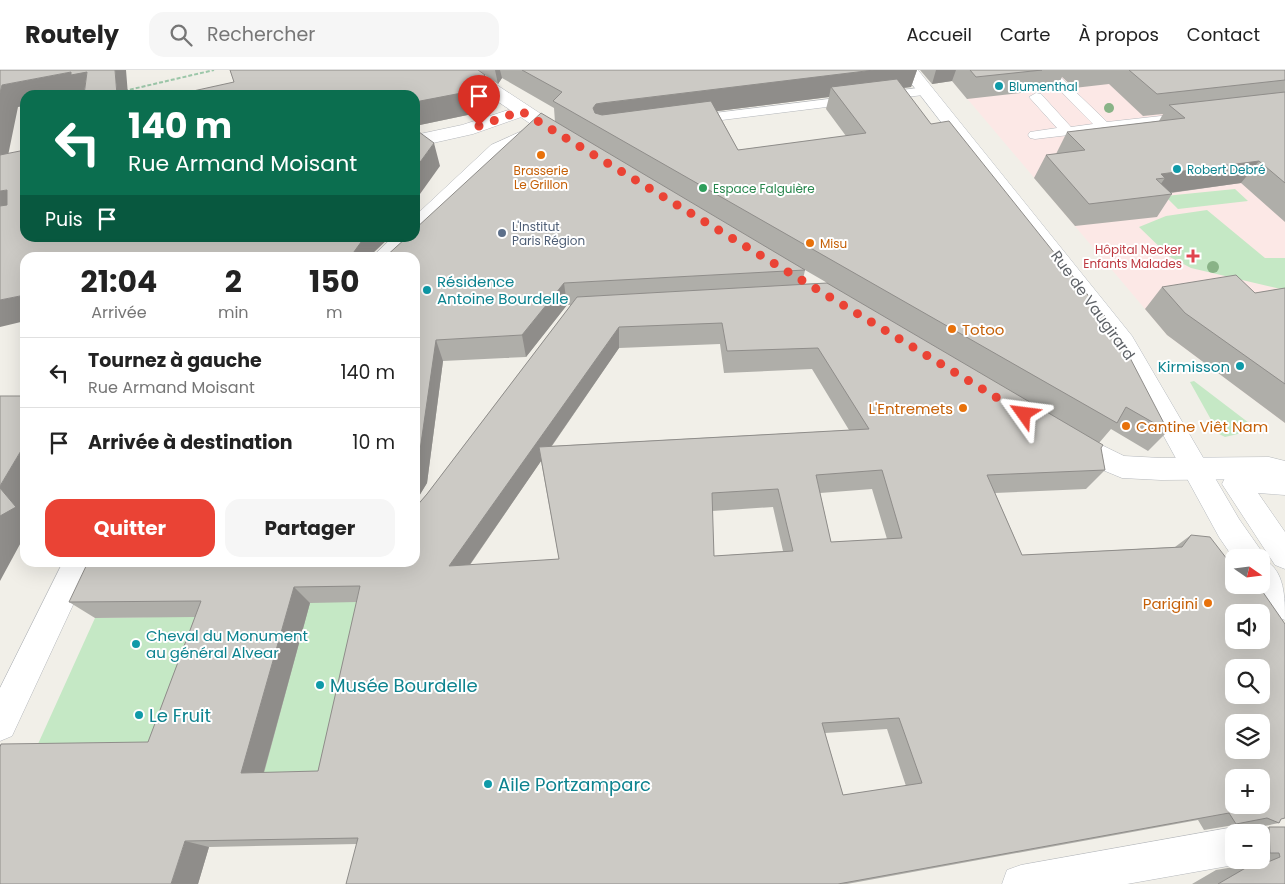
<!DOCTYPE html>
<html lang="fr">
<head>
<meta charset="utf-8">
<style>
	body { margin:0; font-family:Poppins,sans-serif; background:#f6f6f6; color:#222; height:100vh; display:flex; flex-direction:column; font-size:19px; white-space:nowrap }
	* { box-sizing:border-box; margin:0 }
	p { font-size:16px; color:#767676 }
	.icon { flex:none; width:28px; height:28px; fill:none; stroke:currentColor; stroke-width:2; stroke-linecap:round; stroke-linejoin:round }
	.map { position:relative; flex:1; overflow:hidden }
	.sheet { position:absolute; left:20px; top:182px; width:400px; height:315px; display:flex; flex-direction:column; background:#fff; border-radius:15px; box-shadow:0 5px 20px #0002 }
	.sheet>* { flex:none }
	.banner { position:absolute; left:20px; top:20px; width:400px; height:152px; border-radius:15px; box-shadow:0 5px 20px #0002; background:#0b6e4f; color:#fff; overflow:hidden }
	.needle { width:32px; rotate:104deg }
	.fabs { position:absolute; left:1225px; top:479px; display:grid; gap:10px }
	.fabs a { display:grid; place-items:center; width:45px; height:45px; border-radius:10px; background:#fff; box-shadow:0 5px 20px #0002; font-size:25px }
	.pin { position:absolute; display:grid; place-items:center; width:42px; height:42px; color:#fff; margin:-51px -21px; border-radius:50% 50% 50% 0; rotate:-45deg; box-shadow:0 0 5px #0007 }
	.pin .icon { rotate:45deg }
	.me { position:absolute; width:55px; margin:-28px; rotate:301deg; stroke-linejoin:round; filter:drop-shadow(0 0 4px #0008) }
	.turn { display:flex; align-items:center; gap:18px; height:105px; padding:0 25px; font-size:22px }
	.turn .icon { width:65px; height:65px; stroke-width:2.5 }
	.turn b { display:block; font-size:35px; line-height:42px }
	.then { display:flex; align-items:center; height:48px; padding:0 25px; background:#0003; gap:10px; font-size:19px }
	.eta { display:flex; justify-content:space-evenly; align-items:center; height:85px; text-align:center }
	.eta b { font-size:30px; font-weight:700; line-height:35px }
	.button { display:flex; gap:10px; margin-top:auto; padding:10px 25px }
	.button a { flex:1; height:58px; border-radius:15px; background:#ea4335; color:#fff; font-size:20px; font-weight:700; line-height:58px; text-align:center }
	.button a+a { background:#f6f6f6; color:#222 }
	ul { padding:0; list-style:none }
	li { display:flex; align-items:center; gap:15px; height:70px; padding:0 25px; border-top:1px solid #e0e0e0 }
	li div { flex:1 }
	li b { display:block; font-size:19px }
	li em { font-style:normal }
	header { display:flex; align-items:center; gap:30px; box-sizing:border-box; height:70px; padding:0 25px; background:#fff; border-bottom:1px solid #e0e0e0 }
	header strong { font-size:24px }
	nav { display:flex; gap:28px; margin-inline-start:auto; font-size:18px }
	.search { width:350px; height:45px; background:#f6f6f6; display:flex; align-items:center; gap:12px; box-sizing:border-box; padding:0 18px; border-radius:15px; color:#767676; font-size:19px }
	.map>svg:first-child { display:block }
	.medical { fill:#fce8e6 }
	.green { fill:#c5e8c5 }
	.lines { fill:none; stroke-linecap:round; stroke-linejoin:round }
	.service-casing { stroke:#b5b8bc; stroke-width:1 }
	.pedestrian-casing { stroke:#b5b8bc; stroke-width:1 }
	.minor-casing { stroke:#b5b8bc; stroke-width:1 }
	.tertiary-casing { stroke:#b5b8bc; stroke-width:1 }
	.secondary-casing { stroke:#b6babf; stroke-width:1 }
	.path { stroke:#9cc7a9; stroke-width:2; stroke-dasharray:4 2; stroke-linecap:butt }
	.service { fill:#fff; fill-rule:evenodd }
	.pedestrian { fill:#fff; fill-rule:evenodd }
	.minor { fill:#fff; fill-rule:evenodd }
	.tertiary { fill:#fff; fill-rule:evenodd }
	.secondary { fill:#fff; fill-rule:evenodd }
	.tree { fill:#89b387 }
	.wall { fill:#afaea9; fill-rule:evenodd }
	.shaded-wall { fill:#8f8d8a }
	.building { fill:#cccac5; stroke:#8f8d8a; fill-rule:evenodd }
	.route { stroke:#ea4335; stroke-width:9; stroke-dasharray:0 16.2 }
	.culture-dot { fill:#0f9aa8; stroke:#fff; stroke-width:2 }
	.food-dot { fill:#e8710a; stroke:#fff; stroke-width:2 }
	.leisure-dot { fill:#2e9e5b; stroke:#fff; stroke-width:2 }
	.service-dot { fill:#5c6f8a; stroke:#fff; stroke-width:2 }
	.health-dot { fill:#e0444e; stroke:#fff; stroke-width:2 }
	.labels { text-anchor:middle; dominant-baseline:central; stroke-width:4; stroke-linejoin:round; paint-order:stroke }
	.far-culture-label { font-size:12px; fill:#0d838f; stroke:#fff; text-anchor:start }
	.far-food-label { font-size:12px; fill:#c56008; stroke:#fff }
	.far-leisure-label { font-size:12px; fill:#27864d; stroke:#fff; text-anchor:start }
	.far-service-label { font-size:12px; fill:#4e5e75; stroke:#fff; text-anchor:start }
	.far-health-label { font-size:12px; fill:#be3a42; stroke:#fff; text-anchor:end }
	.culture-label { font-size:15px; fill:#0d838f; stroke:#fff; text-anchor:start }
	.street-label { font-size:15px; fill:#5f6368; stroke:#fff }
	.food-label { font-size:15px; fill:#c56008; stroke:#fff; text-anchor:start }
	.near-culture-label { font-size:18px; fill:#0d838f; stroke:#fff; text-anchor:start }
</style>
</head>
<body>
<header>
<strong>Routely</strong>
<div class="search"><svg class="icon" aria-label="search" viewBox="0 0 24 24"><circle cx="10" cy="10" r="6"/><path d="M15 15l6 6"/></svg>Rechercher</div>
<nav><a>Accueil</a><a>Carte</a><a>À propos</a><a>Contact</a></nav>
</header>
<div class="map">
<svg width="1285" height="814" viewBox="0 0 1285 814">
	<rect width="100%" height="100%" fill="#f1efe8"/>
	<path class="medical" d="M943,0H1285V353L1167,265Z"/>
	<path class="green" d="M1235,119L1248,131L1178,139L1165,126Z
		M1207,140L1265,188H1285V220L1191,198L1170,187L1139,157L1166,146Z
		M1194,311L1253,356L1255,360L1225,367L1219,364L1190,312Z
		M311,526L333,532H373L334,710L261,712Z
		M221,546L173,683L33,685L95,548Z"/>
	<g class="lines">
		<defs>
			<path id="service" d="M1040,0H1053L1107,52L1188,43L1195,47L1188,51L1035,69L1030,68L1028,65L1030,62L1057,58L1029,27L1036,23L1041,24L1071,57L1093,54Z
				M926,17L933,21L931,24L690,54L683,50L690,46Z"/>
			<path id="pedestrian" d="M1245,400L1285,401V425L1258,423L1285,462V499L1275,495L1222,414L1226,406Z"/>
			<path id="minor" d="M521,36L527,37L530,41L527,45L473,64L415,77V65L462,55Z
				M540,53L546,54L549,58L546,62L505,83L422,162L415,164V146L491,75Z
				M392,168H415L396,188H371Z
				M63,492H93L12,666L0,671V618Z
				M1234,757L1246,762H1234V790H1245L1234,795L1127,814H1002L1007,800L1021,795Z"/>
			<path id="tertiary" d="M455,0H474L573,65L575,69L573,73L566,75L559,73L457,4Z
				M1071,360L1124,386L1161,388L1269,387L1285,391V413L1269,409L1161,410L1122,408L1081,391L1062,379L1058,371L1062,363Z"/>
			<path id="secondary" d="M901,0H918L1132,266L1239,449L1260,479L1265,488L1264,490C1285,500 1285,528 1285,550L1274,546L1252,515H1261V488L1234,489L1219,467L1115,277Z"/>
		</defs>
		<use href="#service" class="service-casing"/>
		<use href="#pedestrian" class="pedestrian-casing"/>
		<use href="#minor" class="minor-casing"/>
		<use href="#tertiary" class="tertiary-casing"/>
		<use href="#secondary" class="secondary-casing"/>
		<path class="path" d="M124,21L214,0"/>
		<use href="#service" class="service"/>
		<use href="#pedestrian" class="pedestrian"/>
		<use href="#minor" class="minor"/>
		<use href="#tertiary" class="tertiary"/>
		<use href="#secondary" class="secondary"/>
	</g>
	<g class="tree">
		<circle cx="1109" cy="38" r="5"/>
		<circle cx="1213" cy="197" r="6"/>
	</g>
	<path class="wall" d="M230,0H917L911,17L903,18L1168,361L1148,381L1111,359L1099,373L1101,378L1105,400L1086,419L995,423L1022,485L1175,477L1191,465L1281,749L1279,753L1245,760L1234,755L1204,760L1198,750L847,814H346L357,774L209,777L198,814L148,672L195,547L95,548L69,532L415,188L555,52L554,38L502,8L498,14L485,5L489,27L477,43L415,56V25L234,12ZM829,27L826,39L846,66L738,80L717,41ZM805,200L824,211L827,213L802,214ZM567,235H571L427,424L418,435L416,431L427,413L443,291L526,287ZM720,274L724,303L812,299L849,360L552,376L619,278ZM541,391L559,489L470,495ZM872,419L887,469L831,472L820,423ZM773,437L783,481L714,486L712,441ZM357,532L318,701L264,703L310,533ZM887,659L906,716L843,725L825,663Z
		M920,0H1285V152L1241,113L1171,123L1172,124L1157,147L1075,156L1034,108L1046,85L1056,84L1067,62L1159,51L1163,44L1143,46L1109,14L1074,18L1062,7L1056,19L967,29L952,11L932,14Z
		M1162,217L1255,223L1285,218V353L1167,265L1145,239Z
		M1269,757H1285V814H1192L1216,800L1234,797L1246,792L1245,790H1261V762H1243Z"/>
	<path class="shaded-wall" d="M115,0H126L128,25H117Z
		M495,0H500L502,8L498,14Z
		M874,0H917L911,17L838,26L831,17L829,27L598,56L593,38L596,34Z
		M936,0H956L952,11L932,14Z
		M71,2H87L84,24L79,25H25V36L18,37L3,110L0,107V23L2,15Z
		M485,5L489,27L477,43L415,56V32Z
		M434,73L440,96L415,131V99Z
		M1259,91L1241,113L1153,125L1165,108L1161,104Z
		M7,120L25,141L0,146V121Z
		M361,168H389L371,185L372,188H343Z
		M564,213L567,235L526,287L522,265Z
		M25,225V251L0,257V230Z
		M619,257V278L457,513L449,496Z
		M436,270L443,291L427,413L416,431L423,445L415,449V399Z
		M25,374V465L0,511V416Z
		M294,517L310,533L261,712L241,703Z
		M185,771L209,777L198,814H171Z"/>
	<path class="building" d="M0,0H115L117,25H84L87,2L71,5V2L2,15L0,23Z
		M230,0H478L485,5L472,21L415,32V25H175L234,12Z
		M522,0H874L602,33L596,34L593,38L595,43L602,45L711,31L738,80L866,63L831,17L897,9L931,54L949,51L1115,259L1168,361L1126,337L1117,353L553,31L562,22Z
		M970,0H1042L976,7Z
		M1129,0H1285V10L1157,24Z
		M1285,22V113L1259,91L1161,104L1165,108L1156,109L1172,124L1089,134L1046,85L1085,80L1067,62L1185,48L1169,35Z
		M541,43L805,200L564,213L522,265L436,270L418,394L415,399V188H384L406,168H415V159Z
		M415,59L434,73L415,99Z
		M25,80V168H364L351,186L343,188H25V225L0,230V136L7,135V120L0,121V85Z
		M1236,205L1255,223L1285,218V314L1185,243L1162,217Z
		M827,213L1103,375L1101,378L1105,400L987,405L1022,485L1182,477L1191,465L1210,467L1227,489L1234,488V515H1258L1285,554V748L1281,749L1279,753L1267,748L1236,754L1229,743L838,814H346L358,768L185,771L171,814H0V677L1,674L148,672L201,531L69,532L88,492H415V438L427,424L577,227ZM722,253L727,281L818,278L869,359L539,377L559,489L449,496L619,257ZM882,400L902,468L831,472L816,405ZM778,419L793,481L714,486L712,423ZM360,516L318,701L241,703L294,517ZM1234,542H1261V570H1234ZM1234,598H1261V625H1234ZM899,648L922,713L843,725L822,653ZM1234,652H1261V680H1234ZM1234,708H1261V735H1234Z
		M0,326H25V374L0,416Z
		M0,418L16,437L0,446Z
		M1269,757H1285V814H1218L1249,796L1268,792L1280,787L1279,783H1270Z"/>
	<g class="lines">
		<path class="route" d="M479,56L521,41L1024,344"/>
	</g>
	<g class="culture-dot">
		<circle cx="999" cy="16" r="5"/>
		<circle cx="1177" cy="99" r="5"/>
		<circle cx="427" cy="220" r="5"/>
		<circle cx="1240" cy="296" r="5"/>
		<circle cx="136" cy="574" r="5"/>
		<circle cx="320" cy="615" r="5"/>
		<circle cx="139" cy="645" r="5"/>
		<circle cx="488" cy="714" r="5"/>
	</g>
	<g class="food-dot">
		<circle cx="541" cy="85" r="5"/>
		<circle cx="810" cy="173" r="5"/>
		<circle cx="952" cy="259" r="5"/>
		<circle cx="963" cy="338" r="5"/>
		<circle cx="1126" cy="356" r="5"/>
		<circle cx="1208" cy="533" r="5"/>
	</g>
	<circle class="leisure-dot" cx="703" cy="118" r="5"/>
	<circle class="service-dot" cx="502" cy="163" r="5"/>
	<path class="health-dot" d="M1190.5 178.5h5v5h5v5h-5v5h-5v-5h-5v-5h5z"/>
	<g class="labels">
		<g class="far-culture-label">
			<text x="1009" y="16">Blumenthal</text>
			<text x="1187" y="99">Robert Debré</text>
		</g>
		<g class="far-food-label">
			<text x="541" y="100">Brasserie<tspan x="541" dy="14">Le Grillon</tspan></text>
			<text x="820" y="173" text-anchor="start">Misu</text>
		</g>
		<g class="far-leisure-label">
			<text x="713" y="118">Espace Falguière</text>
		</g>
		<g class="far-service-label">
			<text x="512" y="156">L'Institut<tspan x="512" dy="14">Paris Région</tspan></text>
		</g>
		<g class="far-health-label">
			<text x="1182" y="179">Hôpital Necker<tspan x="1182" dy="14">Enfants Malades</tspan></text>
		</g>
		<g class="culture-label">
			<text x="437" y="211">Résidence<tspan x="437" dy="17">Antoine Bourdelle</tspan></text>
			<text x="1230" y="296" text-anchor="end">Kirmisson</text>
			<text x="146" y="565">Cheval du Monument<tspan x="146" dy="17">au général Alvear</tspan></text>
		</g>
		<g class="street-label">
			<text transform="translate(1093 235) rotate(54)">Rue de Vaugirard</text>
		</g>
		<g class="food-label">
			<text x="962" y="259">Totoo</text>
			<text x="953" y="338" text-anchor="end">L'Entremets</text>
			<text x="1136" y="356">Cantine Viêt Nam</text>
			<text x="1198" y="533" text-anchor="end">Parigini</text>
		</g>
		<g class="near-culture-label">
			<text x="330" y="615">Musée Bourdelle</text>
			<text x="149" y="645">Le Fruit</text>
			<text x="498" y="714">Aile Portzamparc</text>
		</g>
	</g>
</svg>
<div class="fabs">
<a><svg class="needle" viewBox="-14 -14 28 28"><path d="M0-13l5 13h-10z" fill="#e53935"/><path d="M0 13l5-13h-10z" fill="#767676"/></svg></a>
<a><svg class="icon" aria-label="sound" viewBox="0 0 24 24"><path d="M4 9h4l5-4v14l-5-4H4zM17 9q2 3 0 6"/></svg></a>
<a><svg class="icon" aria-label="search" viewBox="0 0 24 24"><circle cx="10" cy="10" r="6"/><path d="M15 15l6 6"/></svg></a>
<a><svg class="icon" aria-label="layers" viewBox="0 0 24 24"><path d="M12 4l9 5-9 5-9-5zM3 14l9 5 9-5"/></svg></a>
<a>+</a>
<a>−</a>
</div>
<div class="pin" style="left:479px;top:56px;background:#d93025"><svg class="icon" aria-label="arrive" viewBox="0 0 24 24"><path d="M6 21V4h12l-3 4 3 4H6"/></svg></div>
<svg class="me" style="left:1024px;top:344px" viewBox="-20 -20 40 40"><path d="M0-17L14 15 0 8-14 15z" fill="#ea4335" stroke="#fff" stroke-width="4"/></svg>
<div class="banner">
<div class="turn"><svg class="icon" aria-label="left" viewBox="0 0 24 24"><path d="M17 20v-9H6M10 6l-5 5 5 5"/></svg><div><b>140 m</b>Rue Armand Moisant</div></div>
<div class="then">Puis<svg class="icon" aria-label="arrive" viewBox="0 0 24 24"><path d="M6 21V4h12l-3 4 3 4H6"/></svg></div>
</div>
<section class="sheet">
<div class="eta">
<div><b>21:04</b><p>Arrivée</p></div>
<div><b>2</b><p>min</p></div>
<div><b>150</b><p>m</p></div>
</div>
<ul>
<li><svg class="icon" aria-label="left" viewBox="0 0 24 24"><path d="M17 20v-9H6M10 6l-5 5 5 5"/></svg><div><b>Tournez à gauche</b><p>Rue Armand Moisant</p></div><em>140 m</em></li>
<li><svg class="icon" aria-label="arrive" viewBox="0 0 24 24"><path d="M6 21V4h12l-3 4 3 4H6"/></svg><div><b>Arrivée à destination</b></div><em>10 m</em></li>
</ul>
<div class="button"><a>Quitter</a><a>Partager</a></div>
</section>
</div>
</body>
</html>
